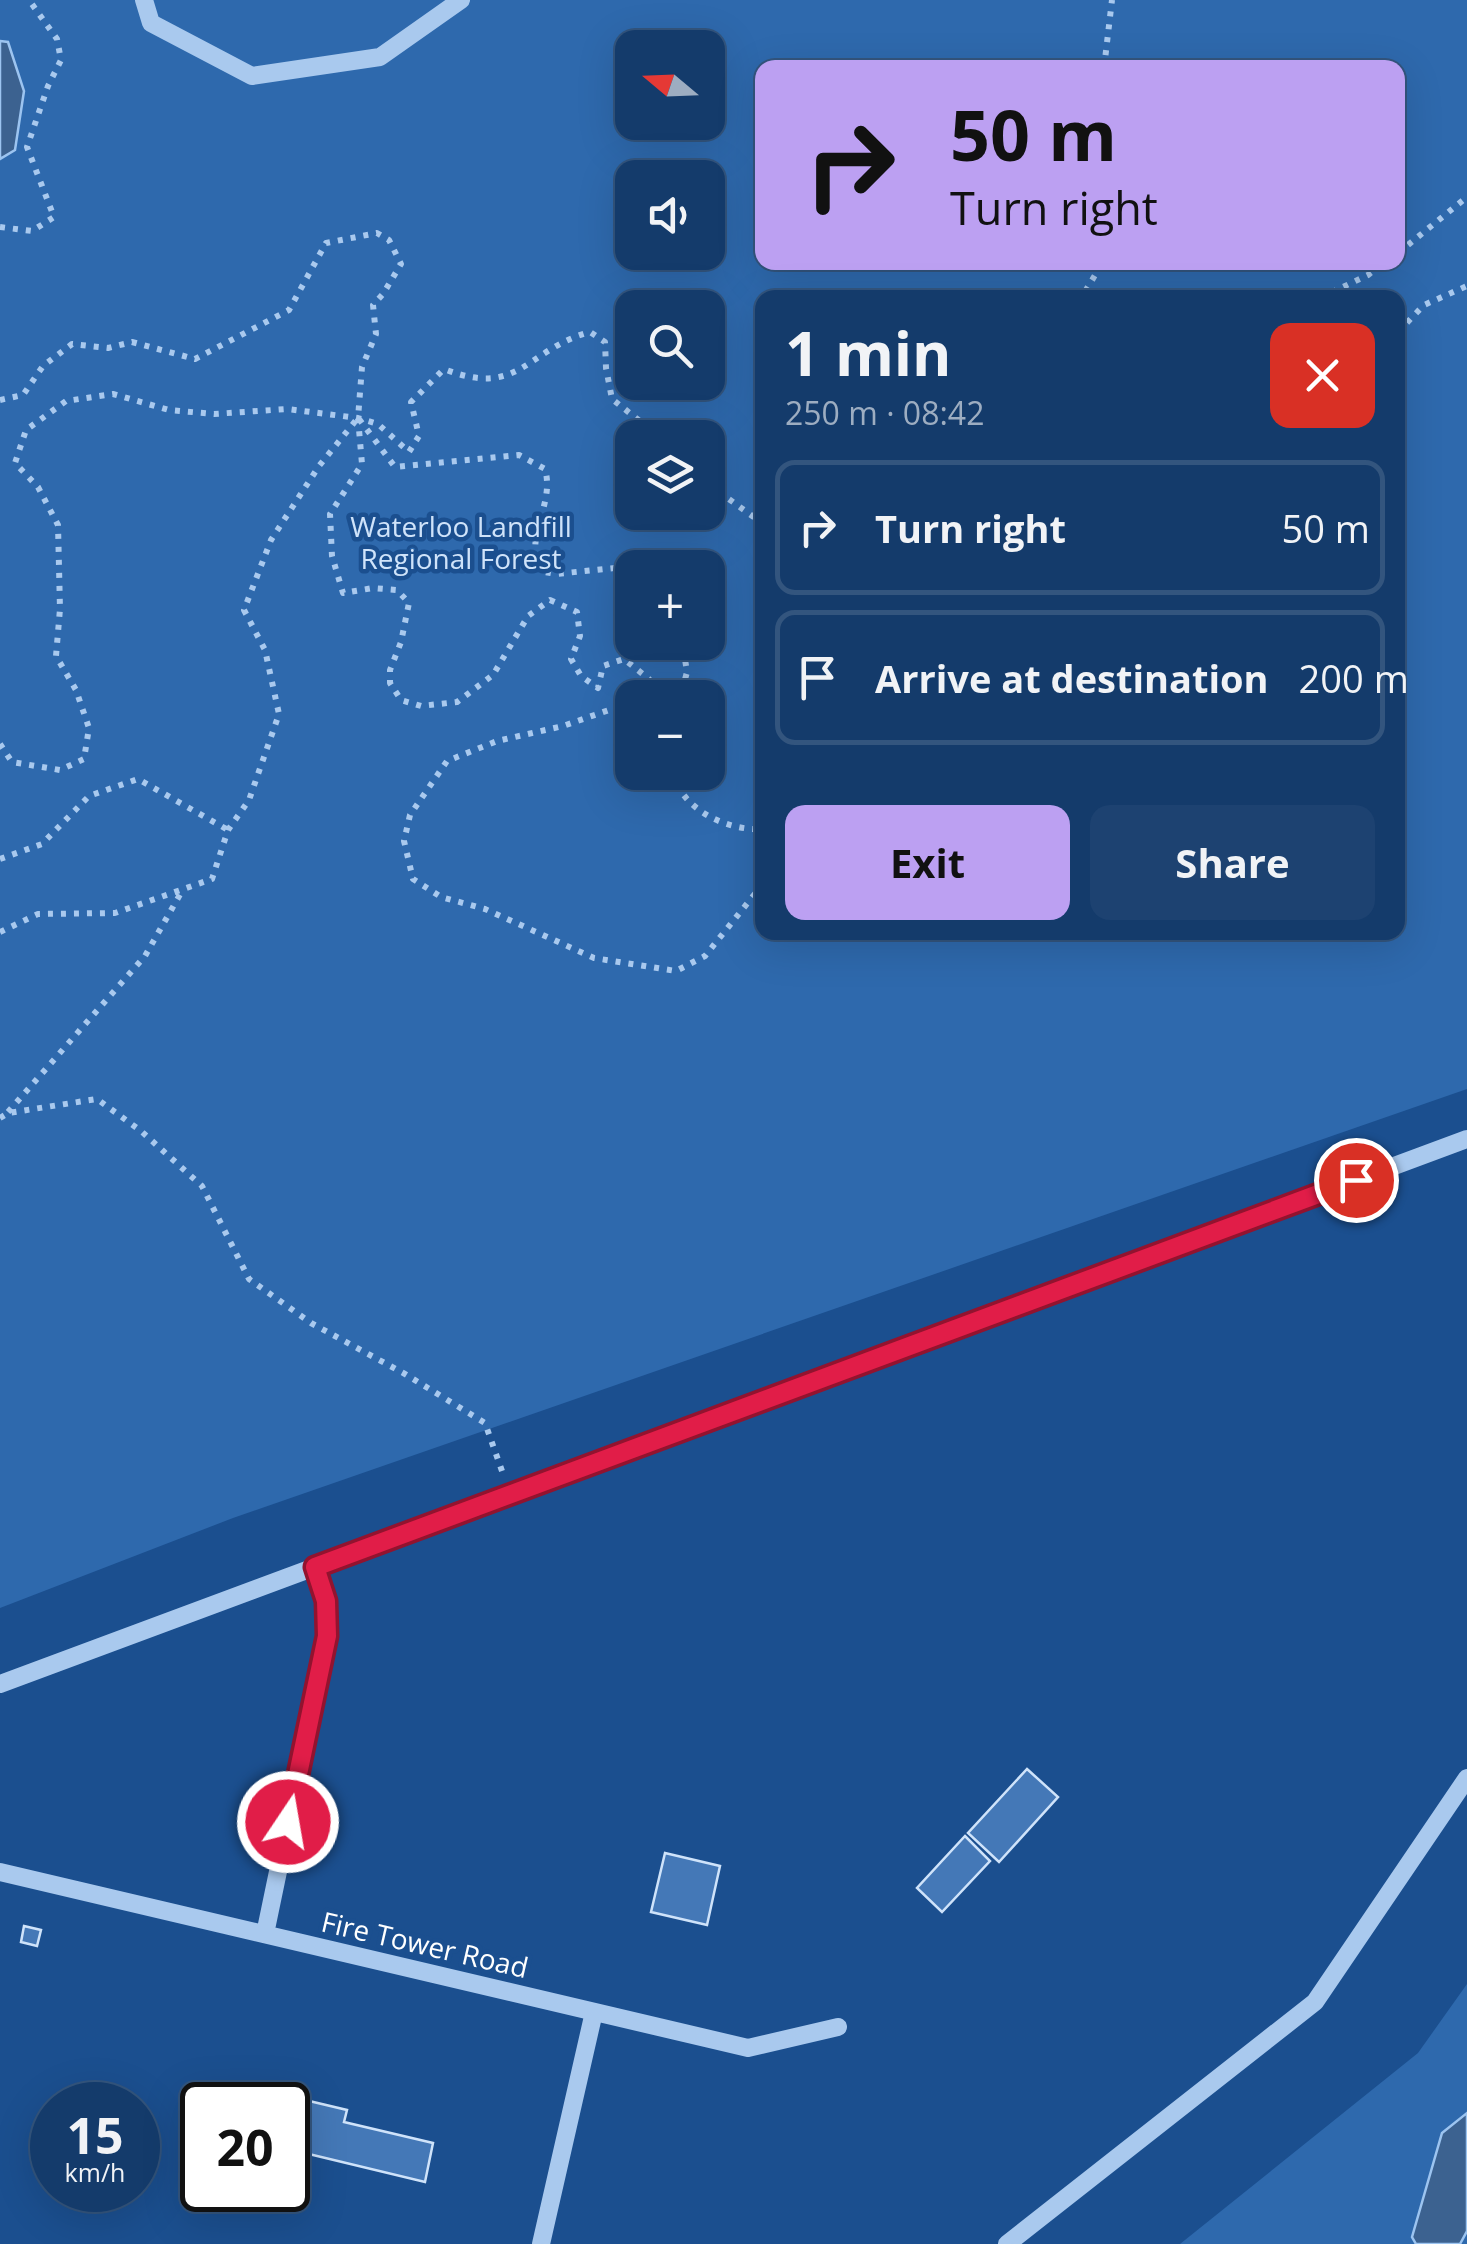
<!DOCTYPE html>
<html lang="en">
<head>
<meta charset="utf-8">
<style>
	body { margin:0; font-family:"Open Sans",sans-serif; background:#1d4271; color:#f1f3f6; height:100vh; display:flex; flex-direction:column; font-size:38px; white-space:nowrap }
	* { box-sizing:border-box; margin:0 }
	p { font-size:32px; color:#9dadc1 }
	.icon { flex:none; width:55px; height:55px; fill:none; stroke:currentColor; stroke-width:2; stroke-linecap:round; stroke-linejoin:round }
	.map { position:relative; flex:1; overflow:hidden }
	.sheet { position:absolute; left:755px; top:290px; width:650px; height:650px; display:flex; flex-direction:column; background:#143b6b; border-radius:20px; box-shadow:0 10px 40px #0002,0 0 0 2px #33557e }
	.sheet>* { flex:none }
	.hud { position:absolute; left:755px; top:60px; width:650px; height:210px; border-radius:20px; box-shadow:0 10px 40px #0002,0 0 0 2px #33557e; background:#bca0f2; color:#111; overflow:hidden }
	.needle { width:65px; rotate:289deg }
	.controls { position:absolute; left:615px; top:30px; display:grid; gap:20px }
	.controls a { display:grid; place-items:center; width:110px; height:110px; border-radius:20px; background:#143b6b; box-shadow:0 10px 40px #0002,0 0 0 2px #33557e; font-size:50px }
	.speed { position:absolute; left:30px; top:2082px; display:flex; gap:20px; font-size:50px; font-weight:700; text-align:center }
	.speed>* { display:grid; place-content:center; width:130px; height:130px; border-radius:50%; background:#143b6b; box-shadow:0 10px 40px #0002,0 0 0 2px #33557e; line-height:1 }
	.speed small { font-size:25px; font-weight:400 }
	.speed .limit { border:5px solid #111; border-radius:15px; background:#fff; color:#111 }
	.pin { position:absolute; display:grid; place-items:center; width:85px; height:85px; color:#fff; margin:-42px; border:5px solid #fff; border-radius:50%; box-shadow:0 2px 10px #0007 }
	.me { position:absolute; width:110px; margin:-55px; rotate:12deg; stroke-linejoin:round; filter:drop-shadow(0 0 8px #0008) }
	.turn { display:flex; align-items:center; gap:35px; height:210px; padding:0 30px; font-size:45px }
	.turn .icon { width:130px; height:130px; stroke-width:2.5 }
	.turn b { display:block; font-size:70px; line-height:85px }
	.round { display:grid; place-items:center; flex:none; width:105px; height:105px; border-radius:20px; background:#1d4271 }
	.head { display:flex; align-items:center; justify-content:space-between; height:170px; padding:0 30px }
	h1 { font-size:60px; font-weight:700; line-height:75px }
	.primary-button { display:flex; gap:20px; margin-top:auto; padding:20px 30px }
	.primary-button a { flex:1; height:115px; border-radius:20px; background:#bca0f2; color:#111; font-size:40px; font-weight:700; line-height:115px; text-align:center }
	.primary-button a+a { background:#1d4271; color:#f1f3f6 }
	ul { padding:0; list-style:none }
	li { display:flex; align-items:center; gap:30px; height:135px; margin:0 20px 15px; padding:0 10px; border:5px solid #33557e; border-radius:20px }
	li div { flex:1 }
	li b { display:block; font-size:38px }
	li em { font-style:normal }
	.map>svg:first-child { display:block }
	.green { fill:#2e69ad; fill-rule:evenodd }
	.water { fill:#3c6290; stroke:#9cc4f0; stroke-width:2.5 }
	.building { fill:#4478b7; stroke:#cfe3fa; stroke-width:2.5 }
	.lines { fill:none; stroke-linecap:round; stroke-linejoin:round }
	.path { stroke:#a9c9ee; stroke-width:6; stroke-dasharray:5 8; stroke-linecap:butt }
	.minor { stroke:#a9c9ee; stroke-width:18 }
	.route-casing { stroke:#92132f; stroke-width:25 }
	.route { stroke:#e11d48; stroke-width:18 }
	.labels { text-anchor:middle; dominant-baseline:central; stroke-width:9; stroke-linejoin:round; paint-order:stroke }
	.park-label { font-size:28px; fill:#cfe3fa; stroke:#1b4f8f }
	.street-label { font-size:28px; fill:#fff; stroke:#1b4f8f }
</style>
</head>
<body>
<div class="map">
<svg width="1467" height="2244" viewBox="0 0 1467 2244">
	<rect width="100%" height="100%" fill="#1b4f8f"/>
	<path class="green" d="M0,0H1467V1089L233,1518L0,1608ZM632,48H708V122H632ZM762,68H1398V262H762ZM632,178H708V252H632ZM762,298H1398V932H762ZM632,308H708V382H632ZM632,438H708V512H632ZM632,568H708V642H632ZM632,698H708V772H632Z
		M1467,1984V2244H1180L1418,2053Z"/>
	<path class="water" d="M0,41L8,42L24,91L15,150L0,159Z
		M1467,2113V2231L1460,2244H1416L1412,2237L1442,2133Z"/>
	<path class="building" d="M1027,1769L1058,1797L999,1862L968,1833Z
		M965,1836L990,1861L942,1912L917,1888Z
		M665,1853L720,1866L707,1925L651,1912Z
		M24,1926L41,1930L37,1946L21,1942Z
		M223,2088L261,2097L263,2090L347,2110L344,2122L433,2143L425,2182L288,2149V2105H220Z"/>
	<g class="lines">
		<path class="path" d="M1104,68L1112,0
			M0,227L32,231L54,217L27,147L48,86L61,60L57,39L29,0
			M1398,253L1467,197
			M1075,298L1083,295L1103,262
			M1320,298L1368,275L1385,262
			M1398,332L1424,305L1467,286
			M1398,383L1400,442L1398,443
			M0,400L23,395L43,366L72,344L108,348L132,342L195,359L289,310L326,243L377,233L389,240L401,264L383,294L373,305L376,334L362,367L358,418L362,464L330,514L332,556L343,593L373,588L397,590L409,603L401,642L390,670V683L401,700L421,706L457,702L493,675L528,616L550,600L577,612L580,636L571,659L581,676L598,688L603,666L624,659L649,679V692L644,698
			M359,419L395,467L519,455L545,469C555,505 525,531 539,571L556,574L663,563L690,568
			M708,484L762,523
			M670,642L684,653L687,672L680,698
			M632,702L563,726L497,741L447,761L410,815L404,841L413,879L441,897L485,909L594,958L676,971L705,956L762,885
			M0,744L12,762L60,770L84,759L89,728L76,690L56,656L60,609L58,525L38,487L15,463L26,430L66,401L113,394L169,410L214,414L287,409L358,418L378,424L409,452L419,436L411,402L444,369C520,399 526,349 590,332L605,342L606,368L612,399L661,438
			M673,772C681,810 728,831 762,829
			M0,859L42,844L89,796L138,779L228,830
			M0,932L38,914L115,913L212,879L228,830L249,800L279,714L265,650L244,610L271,540L319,466L357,419
			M8,1112L145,956L182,891
			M0,1118L8,1113L97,1099L141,1131L202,1186L249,1279L311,1323L405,1374L485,1423L502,1471"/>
		<path class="minor" d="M144,0L151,23L252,76L380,57L461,0
			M0,1684L1467,1139
			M0,1872L748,2048L838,2027
			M265,1934L327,1636L326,1601L315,1567
			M541,2244L594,2012
			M1007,2244L1315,2002L1467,1778"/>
	</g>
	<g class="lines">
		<defs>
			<path id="route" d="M288,1822L327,1636L326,1601L315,1567L1356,1180"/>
		</defs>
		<use href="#route" class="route-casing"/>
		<use href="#route" class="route"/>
	</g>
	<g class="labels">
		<g class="park-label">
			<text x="461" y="526">Waterloo Landfill<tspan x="461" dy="32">Regional Forest</tspan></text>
		</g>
		<g class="street-label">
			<text transform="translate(425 1944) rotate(13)">Fire Tower Road</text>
		</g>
	</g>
</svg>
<div class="controls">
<a><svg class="needle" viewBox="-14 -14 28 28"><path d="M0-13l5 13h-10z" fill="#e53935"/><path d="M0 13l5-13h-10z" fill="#9dadc1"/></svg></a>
<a><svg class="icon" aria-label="sound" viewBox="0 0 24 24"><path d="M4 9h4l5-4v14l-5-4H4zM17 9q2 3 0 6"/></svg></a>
<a><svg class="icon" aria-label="search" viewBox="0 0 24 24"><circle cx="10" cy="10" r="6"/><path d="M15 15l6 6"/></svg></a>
<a><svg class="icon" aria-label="layers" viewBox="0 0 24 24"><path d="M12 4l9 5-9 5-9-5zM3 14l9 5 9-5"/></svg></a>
<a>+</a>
<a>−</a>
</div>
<div class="speed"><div>15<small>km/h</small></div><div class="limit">20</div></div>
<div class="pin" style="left:1356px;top:1180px;background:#d93025"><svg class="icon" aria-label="arrive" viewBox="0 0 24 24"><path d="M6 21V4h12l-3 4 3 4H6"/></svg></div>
<svg class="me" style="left:288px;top:1822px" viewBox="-20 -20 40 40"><circle r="17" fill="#e11d48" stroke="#fff" stroke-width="3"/><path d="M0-11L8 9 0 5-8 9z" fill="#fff"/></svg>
<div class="hud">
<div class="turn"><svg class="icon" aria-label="right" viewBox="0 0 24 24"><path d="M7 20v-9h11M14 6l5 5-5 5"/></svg><div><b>50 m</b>Turn right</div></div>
</div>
<section class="sheet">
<div class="head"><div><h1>1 min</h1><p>250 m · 08:42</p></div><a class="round" style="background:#d93025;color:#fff"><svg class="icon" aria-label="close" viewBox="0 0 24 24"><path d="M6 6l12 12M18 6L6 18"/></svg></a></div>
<ul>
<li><svg class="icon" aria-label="right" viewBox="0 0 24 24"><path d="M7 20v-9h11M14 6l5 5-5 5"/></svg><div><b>Turn right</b></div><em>50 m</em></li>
<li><svg class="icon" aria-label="arrive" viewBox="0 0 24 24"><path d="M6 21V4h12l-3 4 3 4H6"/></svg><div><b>Arrive at destination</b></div><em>200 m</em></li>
</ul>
<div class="primary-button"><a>Exit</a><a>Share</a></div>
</section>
</div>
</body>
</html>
